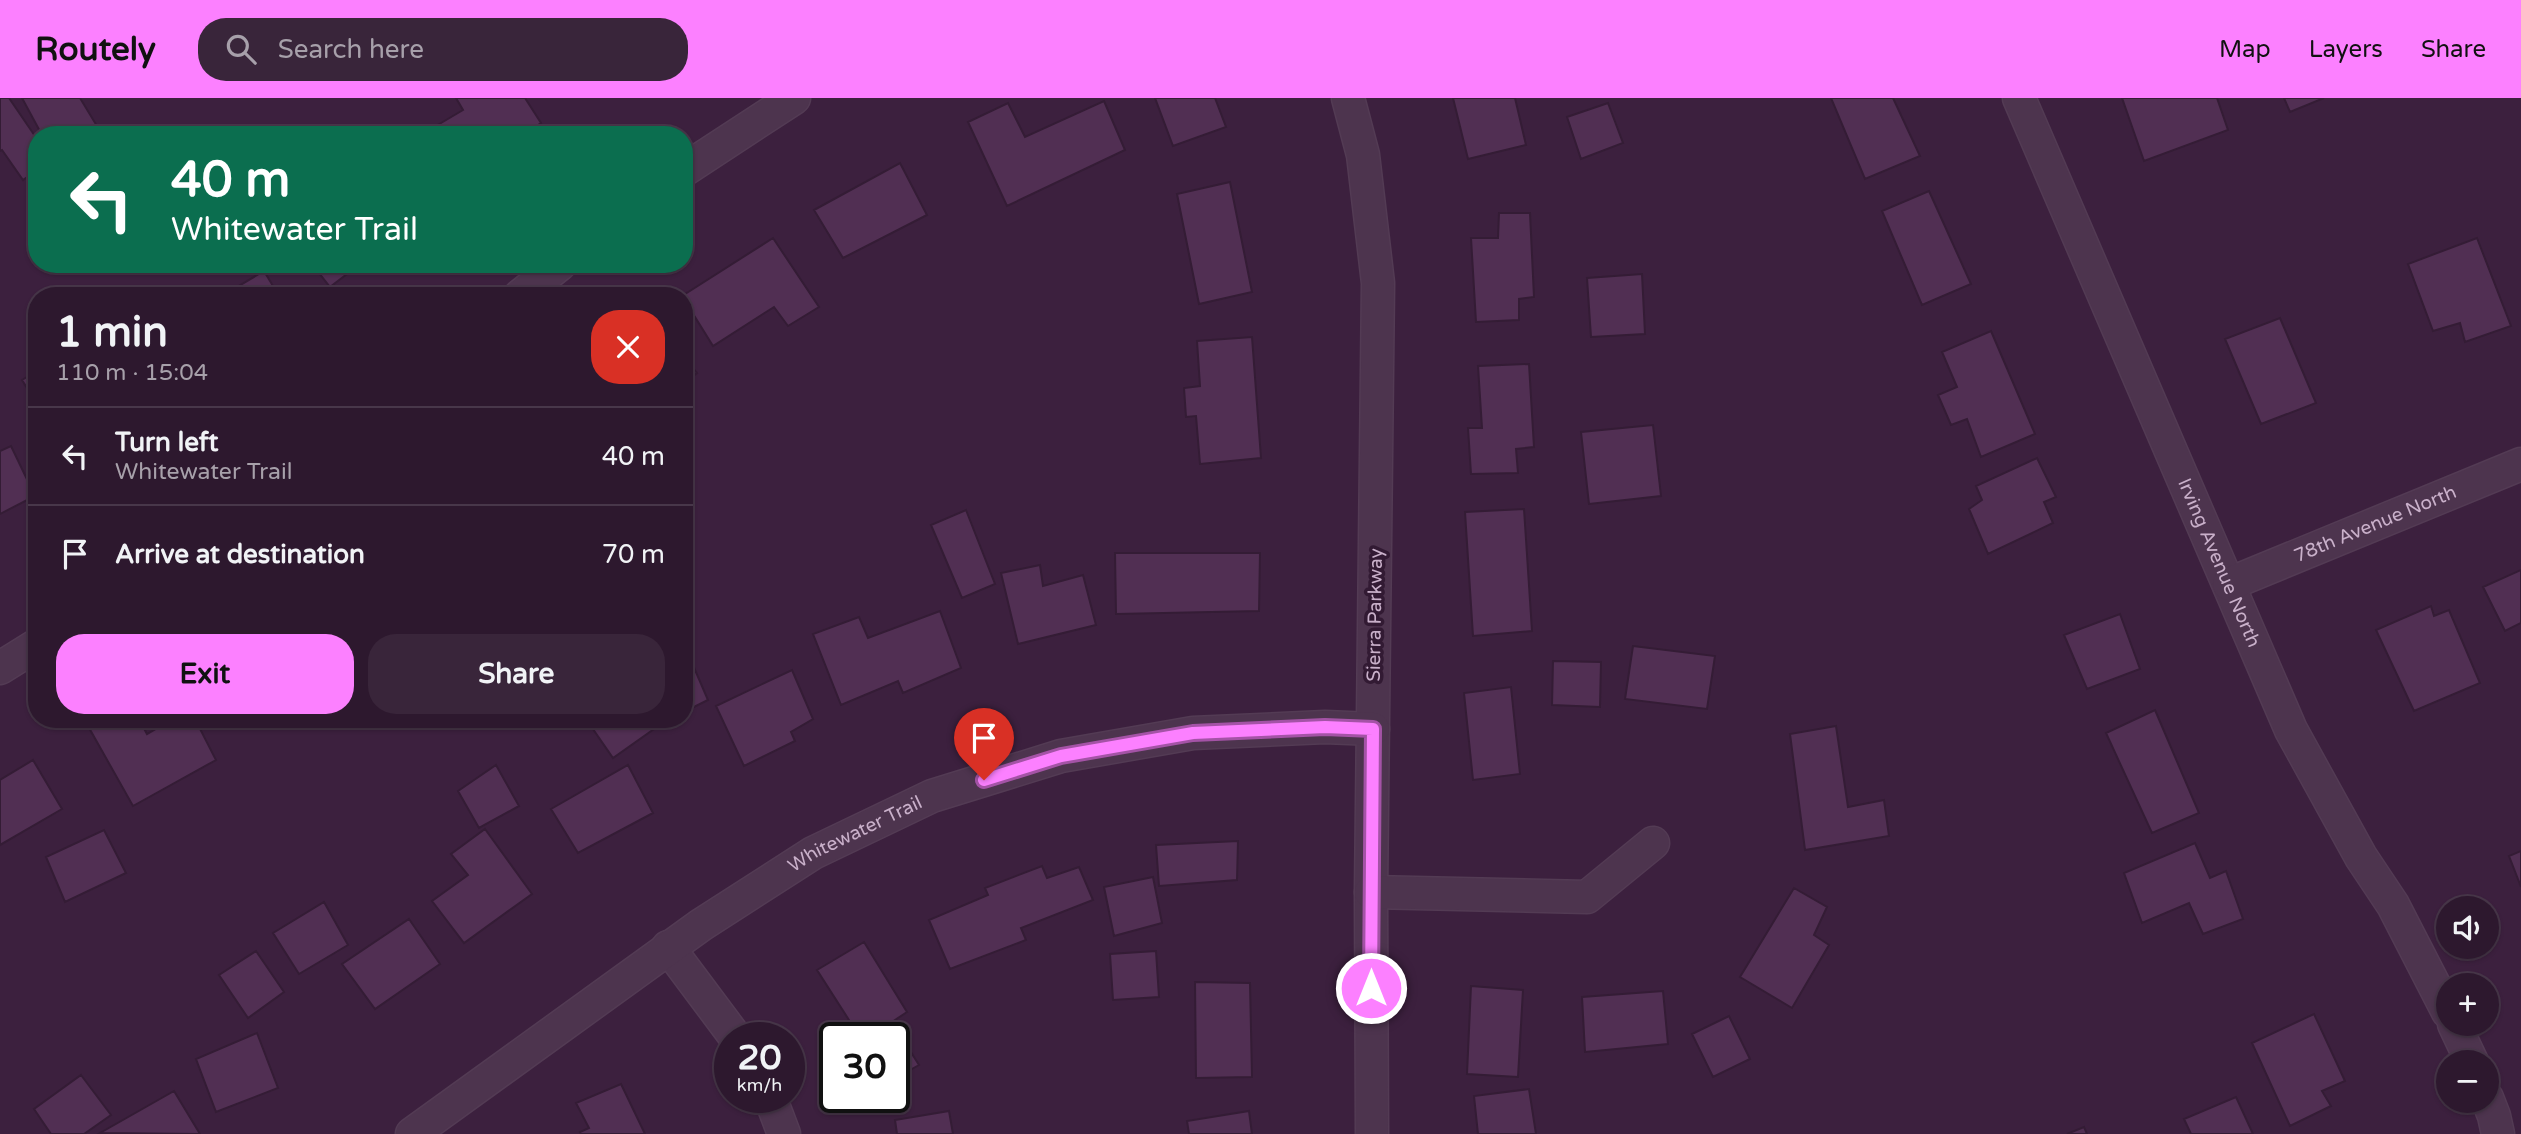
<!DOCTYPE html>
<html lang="en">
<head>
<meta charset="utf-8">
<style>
	body { margin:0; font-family:"Varela Round",sans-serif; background:#39253a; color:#f1f3f6; height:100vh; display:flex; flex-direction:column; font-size:26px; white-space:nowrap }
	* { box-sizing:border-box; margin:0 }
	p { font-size:23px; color:#a7a0aa }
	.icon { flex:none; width:38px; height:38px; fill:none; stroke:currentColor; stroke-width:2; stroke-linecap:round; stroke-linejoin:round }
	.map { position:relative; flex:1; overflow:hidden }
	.sheet { position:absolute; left:28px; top:189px; width:665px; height:441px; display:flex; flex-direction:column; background:#2d182e; border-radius:28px; box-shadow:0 2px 5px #0004,0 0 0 2px #48374a }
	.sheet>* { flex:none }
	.top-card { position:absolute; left:28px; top:28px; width:665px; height:147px; border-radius:28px; box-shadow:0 2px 5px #0004,0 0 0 2px #48374a; background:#0b6e4f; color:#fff; overflow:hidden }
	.buttons { position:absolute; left:2436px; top:798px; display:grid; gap:14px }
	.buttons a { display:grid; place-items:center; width:63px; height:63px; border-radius:50%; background:#2d182e; box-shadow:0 2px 5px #0004,0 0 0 2px #48374a; font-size:35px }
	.speed { position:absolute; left:714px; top:924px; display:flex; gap:14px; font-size:35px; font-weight:700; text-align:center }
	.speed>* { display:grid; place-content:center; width:91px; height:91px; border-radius:50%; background:#2d182e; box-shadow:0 2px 5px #0004,0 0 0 2px #48374a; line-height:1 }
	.speed small { font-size:18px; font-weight:400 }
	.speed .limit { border:4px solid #111; border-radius:10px; background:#fff; color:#111 }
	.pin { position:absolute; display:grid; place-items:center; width:60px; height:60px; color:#fff; margin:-72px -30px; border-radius:50% 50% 50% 0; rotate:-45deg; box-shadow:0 0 7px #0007 }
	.pin .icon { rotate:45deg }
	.me { position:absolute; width:77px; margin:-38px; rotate:0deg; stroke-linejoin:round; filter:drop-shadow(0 0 5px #0008) }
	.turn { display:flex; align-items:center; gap:24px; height:147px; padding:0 28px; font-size:32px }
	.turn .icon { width:91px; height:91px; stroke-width:2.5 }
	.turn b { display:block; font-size:49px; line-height:60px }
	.round { display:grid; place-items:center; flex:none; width:74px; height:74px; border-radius:28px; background:#39253a }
	.overview { display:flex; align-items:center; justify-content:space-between; height:119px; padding:0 28px }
	h1 { font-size:42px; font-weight:700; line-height:52px }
	.button { display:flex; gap:14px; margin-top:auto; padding:14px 28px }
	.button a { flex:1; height:80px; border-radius:28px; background:#fc80ff; color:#111; font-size:28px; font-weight:700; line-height:80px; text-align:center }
	.button a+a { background:#39253a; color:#f1f3f6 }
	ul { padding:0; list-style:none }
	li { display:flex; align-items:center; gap:21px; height:98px; padding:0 28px; border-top:2px solid #48374a }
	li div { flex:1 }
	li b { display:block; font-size:26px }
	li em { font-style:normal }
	header { display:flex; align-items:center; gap:42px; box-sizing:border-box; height:98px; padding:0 35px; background:#fc80ff; color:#111 }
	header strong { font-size:33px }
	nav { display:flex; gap:38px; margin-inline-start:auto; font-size:24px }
	.search { width:490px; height:63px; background:#39253a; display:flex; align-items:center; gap:18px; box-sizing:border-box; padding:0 24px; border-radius:28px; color:#a7a0aa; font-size:26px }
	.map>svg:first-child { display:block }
	.building { fill:#512f53; stroke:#341c35; stroke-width:2 }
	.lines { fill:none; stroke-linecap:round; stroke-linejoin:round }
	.street-casing { stroke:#533b54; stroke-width:35 }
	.street { stroke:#4d344e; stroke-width:32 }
	.route-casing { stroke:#a453a6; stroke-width:18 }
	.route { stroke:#fc80ff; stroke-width:12 }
	.labels { text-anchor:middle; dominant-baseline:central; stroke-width:7; stroke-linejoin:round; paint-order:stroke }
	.street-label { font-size:19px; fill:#c9b0ca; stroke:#321a33 }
</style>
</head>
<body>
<header>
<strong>Routely</strong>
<div class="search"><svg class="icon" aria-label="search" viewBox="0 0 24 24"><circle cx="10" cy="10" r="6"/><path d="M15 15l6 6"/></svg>Search here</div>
<nav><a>Map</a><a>Layers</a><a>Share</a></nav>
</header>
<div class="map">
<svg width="2521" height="1036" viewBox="0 0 2521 1036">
	<rect width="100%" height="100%" fill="#3c203e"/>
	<path class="building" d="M0,0H9L37,41V72L23,82L2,52L0,53Z
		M22,0H80L100,33L92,37H42Z
		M456,0H525L541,25L523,37H442L436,28L463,12Z
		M1155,0H1215L1226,29L1173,48Z
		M1453,0H1515L1526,47L1468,61Z
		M1831,0H1893L1920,58L1865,81Z
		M2122,0H2217L2228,32L2144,63Z
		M2284,0H2324L2290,14Z
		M1104,3L1125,52L1007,108L968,24L1008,5L1025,39Z
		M1608,5L1623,45L1581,61L1567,19Z
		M900,65L927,117L843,160L814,112Z
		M1230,84L1252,194L1199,206L1177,96Z
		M1929,93L1971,186L1922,207L1882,113Z
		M1499,115H1530L1534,199L1519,201V222L1476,224L1471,140H1498Z
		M773,140L819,209L788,228L774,209L713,248L682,198Z
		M2477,140L2511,228L2465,244L2460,225L2433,233L2408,166Z
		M312,166H360L330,189Z
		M264,173L279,198H222Z
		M1642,176L1645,236L1591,239L1587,180Z
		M2280,220L2316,305L2261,326L2225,241Z
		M1991,233L2035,336L1981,359L1967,321L1951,327L1938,297L1957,289L1942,254Z
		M1252,239L1261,360L1200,366L1196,318L1186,319L1184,290L1200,288L1197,243Z
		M684,259L697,275L684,285Z
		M1529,266L1534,349L1516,351L1518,375L1471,376L1468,330H1482L1478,268Z
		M37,273V306L22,282Z
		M1653,327L1661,398L1589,406L1581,334Z
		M11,348L35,398L0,416V353Z
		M2037,360L2056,399L2044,404L2053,425L1988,456L1969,411L1982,402L1976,388Z
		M1524,411L1532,533L1473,538L1465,414Z
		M966,412L995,486L962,500L931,427Z
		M1115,455H1260L1259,513L1116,516Z
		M1040,467L1043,488L1083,477L1096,527L1018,546L1001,475Z
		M2521,472V525L2505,533L2483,489Z
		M2431,508L2434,518L2449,512L2480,585L2414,613L2376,532Z
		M940,513L961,570L903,595L898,583L841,607L813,536L859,519L868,540Z
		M2120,516L2140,571L2087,591L2064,537Z
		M1633,548L1715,558L1707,611L1625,601Z
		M689,558L708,602L684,614V560Z
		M1553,563L1601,564L1600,609L1552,607Z
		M792,572L813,621L791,634L795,643L744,668L716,608Z
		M1511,589L1520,676L1473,682L1464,595Z
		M2155,612L2199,715L2152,735L2106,635Z
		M100,621H139L147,636L173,621H195L216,662L133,708L88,628Z
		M586,621H647L654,631L613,660Z
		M1836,628L1848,709L1884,702L1889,738L1805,752L1790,636Z
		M33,662L62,711L0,747V682Z
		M496,667L519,708L479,730L458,693Z
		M628,667L653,715L578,755L551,711Z
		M485,731L532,796L464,845L432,803L468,777L451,756Z
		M104,732L126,775L65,804L46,759Z
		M1238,743L1237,782L1159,788L1156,747Z
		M2195,745L2210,780L2226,773L2243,821L2203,836L2189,805L2142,825L2124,775Z
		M2521,753V789L2509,758Z
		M1042,768L1047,780L1079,769L1093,802L1021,830L1026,842L950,871L929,822L988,797L985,790Z
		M1153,779L1162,825L1114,838L1104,789Z
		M1794,790L1827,809L1814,837L1829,847L1792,910L1740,879Z
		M324,804L348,847L299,876L273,835Z
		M409,821L440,866L375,911L342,866Z
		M864,844L907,914L892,924L919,967L894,981V940H850L843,928L849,922L817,872Z
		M256,853L284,894L248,920L219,877Z
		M1156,853L1159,899L1113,902L1110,856Z
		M1195,884L1250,885L1252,979L1196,980Z
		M1471,888L1523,892L1518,979L1467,976Z
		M1663,893L1668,946L1585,954L1582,899Z
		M2314,916L2345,983L2322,993L2331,1008L2290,1028L2252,945Z
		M1729,918L1750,961L1713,979L1692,936Z
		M257,935L278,990L216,1014L196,961Z
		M81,977L111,1017L84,1036H51L34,1011Z
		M621,986L645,1036H581L580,1034L589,1030L576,1005Z
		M1529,991L1536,1036H1478L1474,998Z
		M174,993L200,1036L100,1035Z
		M2236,999L2253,1036H2191L2184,1021Z
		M949,1013L953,1036H897L895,1022Z
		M1249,1013L1252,1036H1189L1187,1023Z
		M2084,1029L2087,1036H2067Z"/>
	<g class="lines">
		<defs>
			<g id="street">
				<path d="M1348,0L1363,57L1378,185L1371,794L1372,1036"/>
				<path id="s1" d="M2019,0L2291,632L2361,759L2393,807L2448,914"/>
				<path d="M684,72L794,0"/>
				<path d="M520,198L560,166"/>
				<path id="s2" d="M2229,486L2521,366"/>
				<path d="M0,570L37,547"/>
				<path d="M1371,794L1587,799L1653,745"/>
				<path d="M668,849L736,940"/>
				<path d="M2454,926L2472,964"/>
				<path d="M770,999L784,1036"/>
				<path d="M2487,1000L2494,1018L2498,1036"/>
				<path id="s3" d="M412,1036L701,827L813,755L932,698L1061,658L1193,635L1325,629L1373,631"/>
			</g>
		</defs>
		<use href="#street" class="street-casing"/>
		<use href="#street" class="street"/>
	</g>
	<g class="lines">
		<defs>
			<path id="route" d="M984,682L1061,658L1193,635L1325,629L1373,631L1371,890"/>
		</defs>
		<use href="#route" class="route-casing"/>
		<use href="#route" class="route"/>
	</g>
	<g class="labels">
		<g class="street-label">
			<text stroke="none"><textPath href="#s2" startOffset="158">78th Avenue North</textPath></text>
			<text stroke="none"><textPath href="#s1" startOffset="506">Irving Avenue North</textPath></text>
			<text transform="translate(1375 517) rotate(-89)">Sierra Parkway</text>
			<text stroke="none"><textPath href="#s3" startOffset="536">Whitewater Trail</textPath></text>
		</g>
	</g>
</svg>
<div class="buttons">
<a><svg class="icon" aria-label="sound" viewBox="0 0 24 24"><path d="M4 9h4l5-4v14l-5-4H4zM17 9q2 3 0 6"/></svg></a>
<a>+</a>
<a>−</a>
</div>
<div class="speed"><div>20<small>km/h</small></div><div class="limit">30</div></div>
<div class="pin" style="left:984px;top:682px;background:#d93025"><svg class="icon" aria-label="arrive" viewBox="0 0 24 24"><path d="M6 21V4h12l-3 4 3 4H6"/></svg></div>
<svg class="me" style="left:1371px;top:890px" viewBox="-20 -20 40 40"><circle r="17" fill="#fc80ff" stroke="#fff" stroke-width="3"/><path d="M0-11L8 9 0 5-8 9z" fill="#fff"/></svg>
<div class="top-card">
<div class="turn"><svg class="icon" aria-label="left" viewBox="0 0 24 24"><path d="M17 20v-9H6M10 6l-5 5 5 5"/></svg><div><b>40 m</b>Whitewater Trail</div></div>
</div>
<section class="sheet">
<div class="overview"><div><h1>1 min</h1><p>110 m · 15:04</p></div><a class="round" style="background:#d93025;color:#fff"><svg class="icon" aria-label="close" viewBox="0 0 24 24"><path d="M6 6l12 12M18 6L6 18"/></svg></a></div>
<ul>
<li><svg class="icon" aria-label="left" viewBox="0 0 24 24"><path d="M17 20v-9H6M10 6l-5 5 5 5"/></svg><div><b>Turn left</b><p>Whitewater Trail</p></div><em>40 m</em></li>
<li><svg class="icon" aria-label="arrive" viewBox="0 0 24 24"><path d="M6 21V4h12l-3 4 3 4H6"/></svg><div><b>Arrive at destination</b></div><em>70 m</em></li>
</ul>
<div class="button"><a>Exit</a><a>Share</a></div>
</section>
</div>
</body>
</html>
